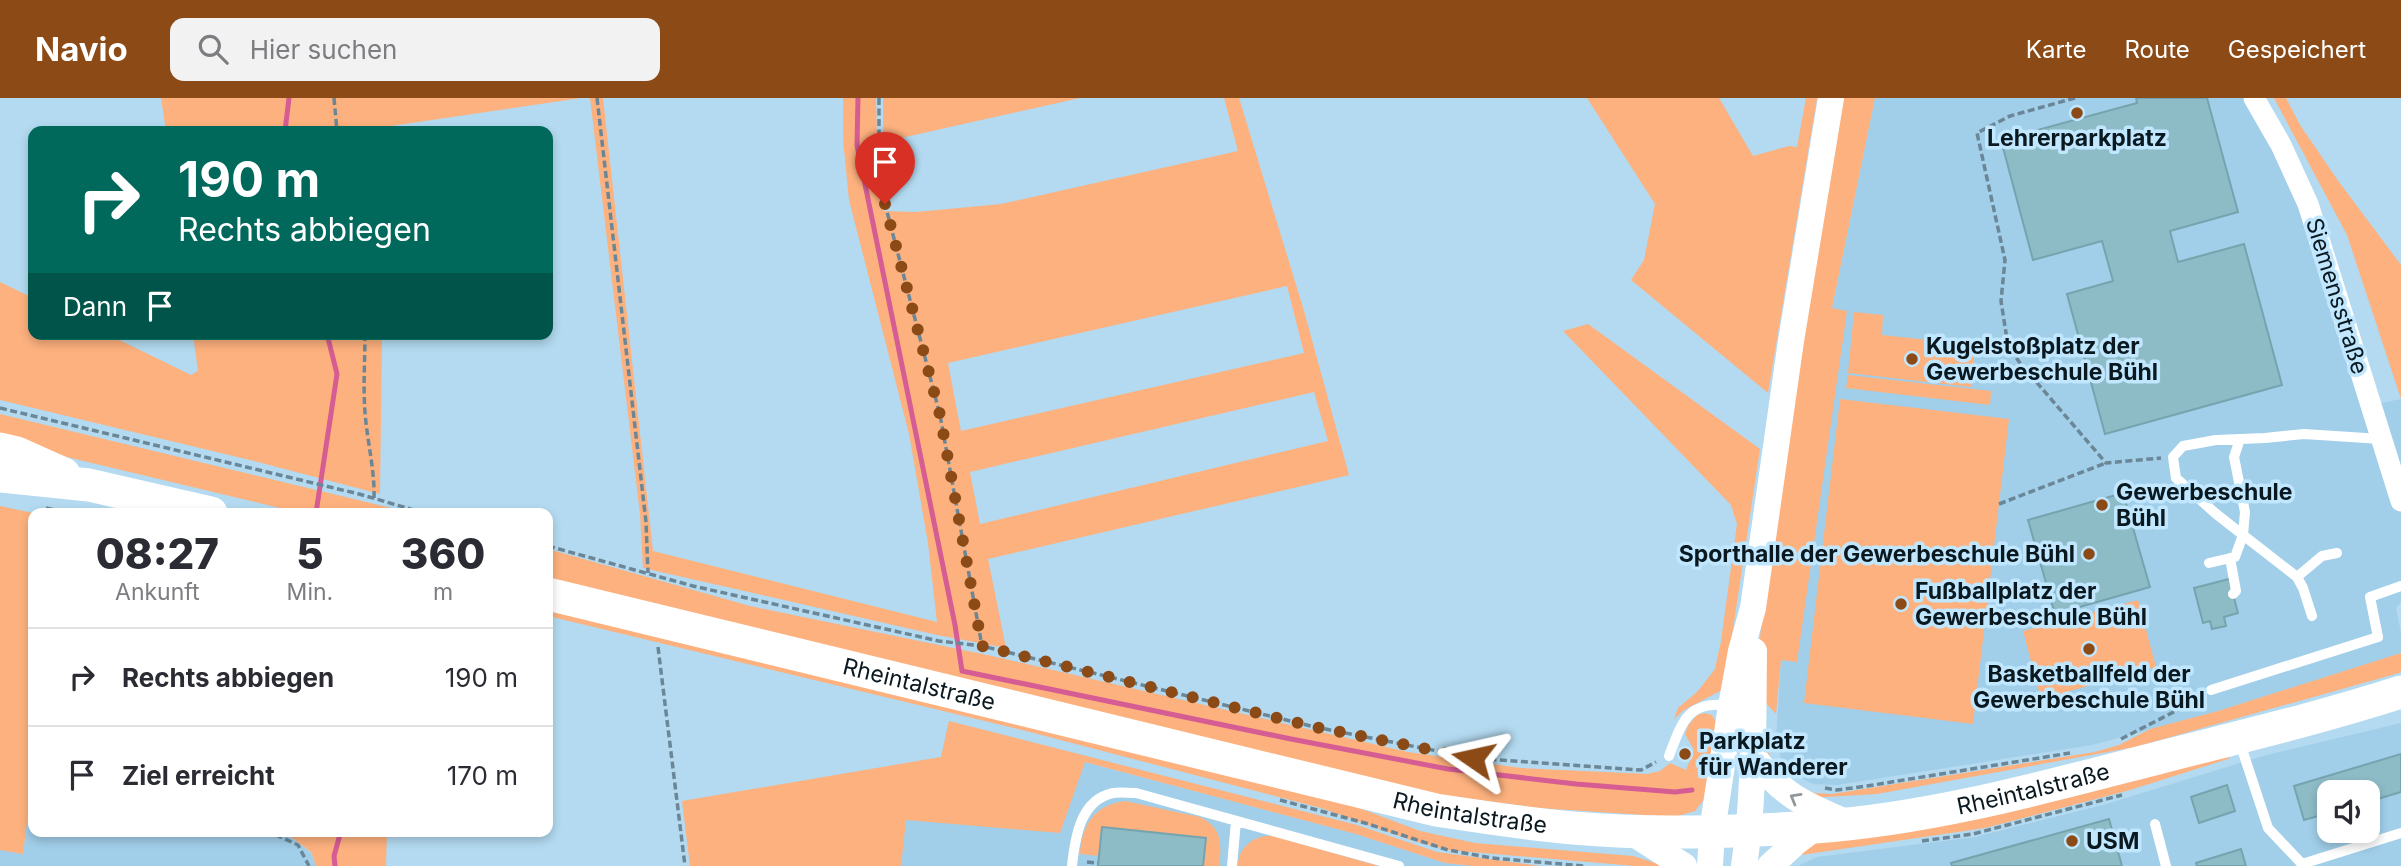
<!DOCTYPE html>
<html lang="de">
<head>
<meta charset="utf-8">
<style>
	body { margin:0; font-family:Inter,sans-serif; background:#f2f2f3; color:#2b2b33; height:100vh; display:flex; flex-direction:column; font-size:26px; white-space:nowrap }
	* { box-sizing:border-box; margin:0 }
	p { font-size:23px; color:#7c7c81 }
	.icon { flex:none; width:38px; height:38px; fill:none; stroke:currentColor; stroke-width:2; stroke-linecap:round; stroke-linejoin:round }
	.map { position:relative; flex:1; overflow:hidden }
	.details { position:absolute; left:28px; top:410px; width:525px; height:329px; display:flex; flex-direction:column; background:#fff; border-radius:14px; box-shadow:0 4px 10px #0003 }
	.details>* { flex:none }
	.top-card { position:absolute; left:28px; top:28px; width:525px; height:214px; border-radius:14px; box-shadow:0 4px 10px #0003; background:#00695c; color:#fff; overflow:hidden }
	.controls { position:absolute; left:2317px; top:682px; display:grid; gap:14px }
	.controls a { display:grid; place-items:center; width:63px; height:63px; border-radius:14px; background:#fff; box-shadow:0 4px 10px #0003; font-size:35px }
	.pin { position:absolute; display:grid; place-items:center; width:60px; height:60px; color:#fff; margin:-72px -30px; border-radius:50% 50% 50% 0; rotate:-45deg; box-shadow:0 0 7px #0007 }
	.pin .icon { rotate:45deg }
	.me { position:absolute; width:77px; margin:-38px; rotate:281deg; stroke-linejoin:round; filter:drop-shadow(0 0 5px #0008) }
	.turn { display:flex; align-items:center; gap:24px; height:147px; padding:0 35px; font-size:32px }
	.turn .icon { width:91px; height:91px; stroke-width:2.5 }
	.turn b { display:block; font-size:49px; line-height:60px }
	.then { display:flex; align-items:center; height:66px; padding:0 35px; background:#0003; gap:14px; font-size:26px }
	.eta { display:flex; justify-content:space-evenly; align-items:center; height:119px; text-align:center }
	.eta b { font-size:42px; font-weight:800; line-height:49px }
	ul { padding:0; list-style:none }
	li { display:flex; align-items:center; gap:21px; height:98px; padding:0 35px; border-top:2px solid #e1e1e2 }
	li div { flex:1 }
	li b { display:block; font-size:26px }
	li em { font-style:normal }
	header { display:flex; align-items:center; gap:42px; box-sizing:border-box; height:98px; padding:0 35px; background:#8b4a16; color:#fff }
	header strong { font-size:33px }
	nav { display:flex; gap:38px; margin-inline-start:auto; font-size:24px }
	.search { width:490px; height:63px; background:#f2f2f3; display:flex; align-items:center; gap:18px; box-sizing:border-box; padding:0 24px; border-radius:14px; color:#7c7c81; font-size:26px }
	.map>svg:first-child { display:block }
	.built { fill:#a1cee9; fill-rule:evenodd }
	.green { fill:#fdb17e; fill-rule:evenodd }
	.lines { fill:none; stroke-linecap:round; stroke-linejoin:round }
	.stream { stroke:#d65c94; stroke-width:5 }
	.building { fill:#8dbbc6; stroke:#76a4ae; stroke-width:2 }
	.path { stroke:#6b8797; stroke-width:3.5; stroke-dasharray:7 3.5; stroke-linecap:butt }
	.service { stroke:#fff; stroke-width:10 }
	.minor { stroke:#fff; stroke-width:21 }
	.tertiary { stroke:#fff; stroke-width:26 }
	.primary { stroke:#fff; stroke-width:33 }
	.oneway { stroke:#91979b }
	.route { stroke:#8b4a16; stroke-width:12; stroke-dasharray:0 21.6 }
	.poi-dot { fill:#8b4a16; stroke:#c0e7fe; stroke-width:2.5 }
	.labels { text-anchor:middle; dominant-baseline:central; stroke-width:7; stroke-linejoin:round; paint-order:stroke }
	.poi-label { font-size:23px; font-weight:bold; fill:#0a1820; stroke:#c0e7fe; text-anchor:start }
	.street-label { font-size:23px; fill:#0a1820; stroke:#c0e7fe }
</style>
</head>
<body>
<header>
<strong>Navio</strong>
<div class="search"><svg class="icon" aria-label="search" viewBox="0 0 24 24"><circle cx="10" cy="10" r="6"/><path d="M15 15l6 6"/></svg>Hier suchen</div>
<nav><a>Karte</a><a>Route</a><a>Gespeichert</a></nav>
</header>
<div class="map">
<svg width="2401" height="768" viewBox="0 0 2401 768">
	<rect width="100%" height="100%" fill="#b3daf0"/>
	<path class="built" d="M1875,0H2246L2290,85L2306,124L2362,309L2401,301V504L2396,510L2401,535V555L2218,613L2092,647L1837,687L1813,686L1793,676L1781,660L1776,642L1781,562L1832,211Z
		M949,623L1084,664L1356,736L1445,765L1473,768H884L897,667L941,659Z
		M2401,625V768H1798L1817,759L1975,739L2103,707L2263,658ZM2329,695H2368V733H2329Z
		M33,675V733H283L311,755L316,768H0V752L23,755Z"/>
	<path class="green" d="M161,0H581L357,33H166Z
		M590,0H603L653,453L937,524L928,445L909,336L849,102L843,41V0H876L878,81L883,113L916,114L1001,106L1238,53L1224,0H1239L1304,213L1349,377L988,461L1006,550L937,537L643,470L640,416ZM1287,188L1304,255L961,333L948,265ZM1314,294L1328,343L980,426L970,374Z
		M883,0H1080L883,44Z
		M1587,0H1719L1753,58L1789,48L1797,49L1806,0H1817L1768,295L1631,182L1644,162L1655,106Z
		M1837,0H1875L1832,210L1847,213L1797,564L1781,562L1776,616L1764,603L1758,562L1770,432Z
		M2274,0H2286L2300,27L2339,84L2401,167V301L2347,137Z
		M0,184L33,200V236H107L191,277L198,273L193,236H382L380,396L254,363L0,302Z
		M1854,214L1883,217L1882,237L1975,247L1971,289L1848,275Z
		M1588,226L1760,351L1724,591L1684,612L1674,621L1678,610L1697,594L1715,571L1721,543L1737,426L1731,407L1563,233Z
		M1848,277L1991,293L1990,307L1846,290Z
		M1840,301L2009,321L1973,626L1804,605Z
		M0,316L412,415H301L0,343Z
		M0,408L33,415V675L23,756L0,752Z
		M548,451L750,508L992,558L1408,654L1521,670L1647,676L1660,673L1670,665L1686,672L1694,652L1685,636L1688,628L1697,617L1705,615L1712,617L1719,630L1705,700L1695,713L1675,719L1538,710L1398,691L548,481Z
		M2138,502L2156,569L2041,601L2023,533Z
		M548,508L1346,705L1420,733L1475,745L1633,758L1665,768H1635L1448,752L1414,743L1321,710L1026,633L548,518Z
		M2401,555V573L2399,575L2135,649L1877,696L1809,700L1767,670L1758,617L1771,663L1796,688L1814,695L1832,696L2095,654L2119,647L2150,631L2218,613Z
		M949,623L1357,727L1437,754L1540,768H1473L1445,765L1356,736L1085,664L1060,735L906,722L901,768H690L682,703L941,659Z
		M2219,658L2231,660L2130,692L1985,730L1801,757L1812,745Z
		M1125,703L1200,719C1222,730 1222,745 1219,768H1203L1205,740L1103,729L1099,758L1080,756C1082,727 1094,707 1125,703Z
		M283,733H387L386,768H316L311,754Z
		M1266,738H1273L1379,768H1238C1238,752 1250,740 1266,738Z"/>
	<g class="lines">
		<path class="stream" d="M858,0L857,47L955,527L962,573L1291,641L1448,671L1576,686L1675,694L1692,692
			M285,33L289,0
			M316,415L337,276L327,236
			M335,768L334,758L341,733"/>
	</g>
	<path class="building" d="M2136,0H2207L2238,114L2170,133L2178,164L2244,146L2282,287L2105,336L2067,196L2113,183L2102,143L2033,162L2001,42L2137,5Z
		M2123,395L2150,489L2055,516L2028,422Z
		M2229,481L2238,515L2224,519L2226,528L2212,531L2210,523L2203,525L2194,490Z
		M2401,656V694L2368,704V695H2329V715L2304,722L2294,688Z
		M2227,687L2235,713L2199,725L2191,699Z
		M2109,721L2122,768H1952L1951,765Z
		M1102,729L1206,740L1203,768H1098Z
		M2241,751L2246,768H2197L2196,765Z"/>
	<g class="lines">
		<path class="path" d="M334,0L337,33
			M597,0L646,424L648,475
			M879,0V63L885,106L940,317L982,548
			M2075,0L2010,18L1977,35L2005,162L2001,203L2008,248L2020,265L2106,365L2161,360
			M365,236C365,262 363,288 365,314C367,343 375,372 374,401
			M0,310L359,396L424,415
			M1999,406L2106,365
			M46,410L69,415
			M548,448L693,488L939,543L982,548L1315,629L1473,660L1641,672L1656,664
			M658,549L685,768
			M2121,641L2201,600
			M1825,690L1837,692L1867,688L2070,655
			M1280,702L1365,725L1448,752L1492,760L1584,768
			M255,733L274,736L298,747L309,768
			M1922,743L1973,736L2122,697
			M1087,764L1098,765"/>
		<path class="service" d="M2240,341L2234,359L2245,414L2243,437L2297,479L2303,490L2312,518
			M2230,460L2236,493L2233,496
			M2209,465L2235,459L2243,437L2215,415L2176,380L2173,359L2183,348L2216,342L2265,340L2304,336L2381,341
			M2297,479L2322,458L2337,455
			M2211,592L2378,539L2370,499L2401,488
			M2239,642L2268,730L2302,766L2401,735
			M1669,658C1682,624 1688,601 1730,608
			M2155,726L2166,768
			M1072,768C1075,740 1080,702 1113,695C1120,694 1128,695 1136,695L1399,768
			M1232,768L1236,723"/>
		<path class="minor" d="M2254,0L2281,47L2308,106L2401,403"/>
		<path class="tertiary" d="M1754,659C1782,698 1806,707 1848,725
			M1628,732L1684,768
			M1710,768L1712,733L1731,608L1741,553L1753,510L1791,243L1831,0
			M1744,768C1755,696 1753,625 1754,553
			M1770,768L1795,745L1816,729"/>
		<g class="primary">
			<path d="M0,351L17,355L64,376"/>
			<path d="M0,378L89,387L211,415"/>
			<path id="s1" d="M548,496L1436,712C1482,719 1527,726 1573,730C1653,737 1735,734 1815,729C1928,721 2038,691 2146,663C2231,641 2317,621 2401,594"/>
		</g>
	</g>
	<defs><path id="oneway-chevron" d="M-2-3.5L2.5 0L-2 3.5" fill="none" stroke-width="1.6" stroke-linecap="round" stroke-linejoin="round" transform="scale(1.75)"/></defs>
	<use class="oneway" href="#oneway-chevron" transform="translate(1795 700) rotate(-150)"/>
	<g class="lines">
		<path class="route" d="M885,106L940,317L982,548L1315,629L1473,660"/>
	</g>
	<g class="poi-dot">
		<circle cx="2077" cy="15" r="7"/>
		<circle cx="1912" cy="261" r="7"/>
		<circle cx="2102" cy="407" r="7"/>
		<circle cx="2089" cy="456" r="7"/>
		<circle cx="1901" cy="506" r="7"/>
		<circle cx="2089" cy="551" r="7"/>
		<circle cx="1685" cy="656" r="7"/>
		<circle cx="2072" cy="743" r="7"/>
	</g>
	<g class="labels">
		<g class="poi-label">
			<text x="2077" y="40" text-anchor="middle">Lehrerparkplatz</text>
			<text x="1926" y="248">Kugelstoßplatz der<tspan x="1926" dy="26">Gewerbeschule Bühl</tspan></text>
			<text x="2116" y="394">Gewerbeschule<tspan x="2116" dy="26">Bühl</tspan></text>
			<text x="2075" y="456" text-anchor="end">Sporthalle der Gewerbeschule Bühl</text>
			<text x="1915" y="493">Fußballplatz der<tspan x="1915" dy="26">Gewerbeschule Bühl</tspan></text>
			<text x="2089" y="576" text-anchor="middle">Basketballfeld der<tspan x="2089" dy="26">Gewerbeschule Bühl</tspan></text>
			<text x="1699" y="643">Parkplatz<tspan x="1699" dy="26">für Wanderer</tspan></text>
			<text x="2086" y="743">USM</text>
		</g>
		<g class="street-label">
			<text transform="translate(2337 198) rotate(73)">Siemensstraße</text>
			<text stroke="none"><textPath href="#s1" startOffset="382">Rheintalstraße</textPath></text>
			<text stroke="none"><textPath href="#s1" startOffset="1516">Rheintalstraße</textPath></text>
			<text stroke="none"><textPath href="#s1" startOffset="948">Rheintalstraße</textPath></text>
		</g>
	</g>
</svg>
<div class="controls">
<a><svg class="icon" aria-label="sound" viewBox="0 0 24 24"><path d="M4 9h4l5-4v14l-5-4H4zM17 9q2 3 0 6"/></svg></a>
</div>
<div class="pin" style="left:885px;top:106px;background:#d93025"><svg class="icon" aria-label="arrive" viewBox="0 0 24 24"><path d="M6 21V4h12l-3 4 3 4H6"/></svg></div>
<svg class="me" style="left:1473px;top:660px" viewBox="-20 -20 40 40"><path d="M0-17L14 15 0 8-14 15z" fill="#8b4a16" stroke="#fff" stroke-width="4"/></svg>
<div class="top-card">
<div class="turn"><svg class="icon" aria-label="right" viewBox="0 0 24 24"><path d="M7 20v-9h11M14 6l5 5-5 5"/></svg><div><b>190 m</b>Rechts abbiegen</div></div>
<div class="then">Dann<svg class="icon" aria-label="arrive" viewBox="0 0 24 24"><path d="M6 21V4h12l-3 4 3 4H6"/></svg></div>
</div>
<section class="details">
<div class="eta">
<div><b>08:27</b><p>Ankunft</p></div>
<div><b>5</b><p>Min.</p></div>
<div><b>360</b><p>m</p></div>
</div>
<ul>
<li><svg class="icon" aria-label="right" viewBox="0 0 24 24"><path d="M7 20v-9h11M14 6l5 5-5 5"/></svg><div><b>Rechts abbiegen</b></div><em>190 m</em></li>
<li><svg class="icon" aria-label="arrive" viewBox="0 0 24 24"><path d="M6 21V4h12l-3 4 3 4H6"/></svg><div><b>Ziel erreicht</b></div><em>170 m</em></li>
</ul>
</section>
</div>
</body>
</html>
